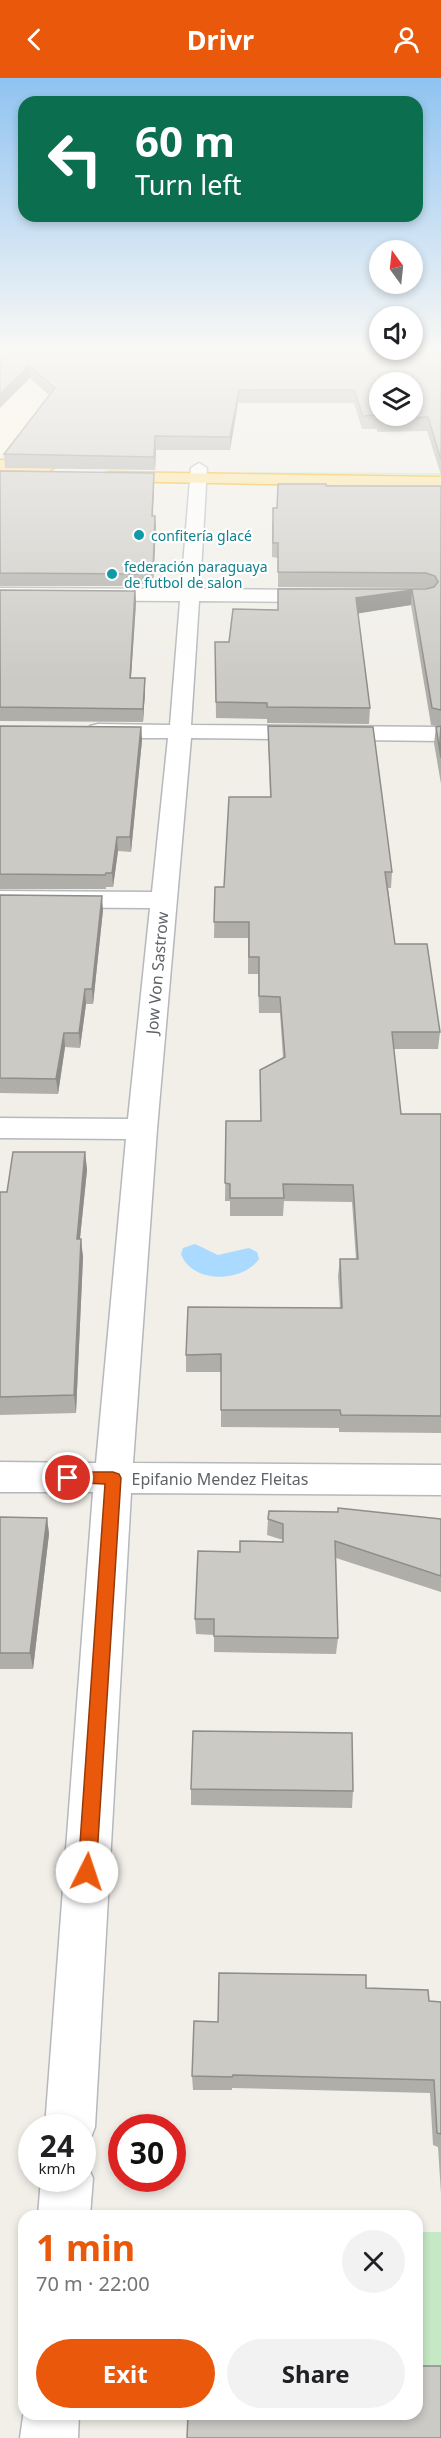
<!DOCTYPE html>
<html lang="en">
<head>
<meta charset="utf-8">
<style>
	body { margin:0; font-family:"Noto Sans",sans-serif; background:#f2f2f2; color:#202124; height:100vh; display:flex; flex-direction:column; font-size:22px; white-space:nowrap }
	* { box-sizing:border-box; margin:0 }
	p { font-size:20px; color:#757577 }
	.icon { flex:none; width:33px; height:33px; fill:none; stroke:currentColor; stroke-width:2; stroke-linecap:round; stroke-linejoin:round }
	.map { position:relative; flex:1; overflow:hidden }
	.details { position:absolute; left:18px; top:2132px; width:405px; height:210px; display:flex; flex-direction:column; background:#fff; border-radius:18px; box-shadow:0 3px 9px #0003 }
	.details>* { flex:none }
	.hud { position:absolute; left:18px; top:18px; width:405px; height:126px; border-radius:18px; box-shadow:0 3px 9px #0003; background:#0b6e4f; color:#fff; overflow:hidden }
	.needle { width:39px; rotate:345deg }
	.buttons { position:absolute; left:369px; top:162px; display:grid; gap:12px }
	.buttons a { display:grid; place-items:center; width:54px; height:54px; border-radius:50%; background:#fff; box-shadow:0 3px 9px #0003; font-size:30px }
	.speed { position:absolute; left:18px; top:2036px; display:flex; gap:12px; font-size:30px; font-weight:700; text-align:center }
	.speed>* { display:grid; place-content:center; width:78px; height:78px; border-radius:50%; background:#fff; box-shadow:0 3px 9px #0003; line-height:1 }
	.speed small { font-size:15px; font-weight:400 }
	.speed .limit { border:9px solid #d22; background:#fff; color:#111 }
	.pin { position:absolute; display:grid; place-items:center; width:51px; height:51px; color:#fff; margin:-26px; border:3px solid #fff; border-radius:50%; box-shadow:0 2px 6px #0007 }
	.me { position:absolute; width:66px; margin:-33px; rotate:4deg; stroke-linejoin:round; filter:drop-shadow(0 0 4px #0008) }
	.turn { display:flex; align-items:center; gap:21px; height:126px; padding:0 18px; font-size:27px }
	.turn .icon { width:78px; height:78px; stroke-width:2.5 }
	.turn b { display:block; font-size:42px; line-height:51px }
	.round { display:grid; place-items:center; flex:none; width:63px; height:63px; border-radius:32px; background:#f2f2f2 }
	.headline { display:flex; align-items:center; justify-content:space-between; height:102px; padding:0 18px }
	h1 { font-size:36px; font-weight:700; line-height:45px; color:#ea580c }
	.primary-button { display:flex; gap:12px; margin-top:auto; padding:12px 18px }
	.primary-button a { flex:1; height:69px; border-radius:36px; background:#ea580c; color:#fff; font-size:24px; font-weight:700; line-height:69px; text-align:center }
	.primary-button a+a { background:#f2f2f2; color:#202124 }
	header { display:flex; justify-content:space-between; align-items:center; height:78px; padding:0 18px; background:#ea580c; color:#fff; font-size:27px; font-weight:700 }
	.map>svg:first-child { display:block }
	.commercial { fill:#fef7e0 }
	.green { fill:#c5e8c5 }
	.water { fill:#aadaff }
	.lines { fill:none; stroke-linecap:round; stroke-linejoin:round }
	.minor-casing { stroke:#b5b8bc; stroke-width:3 }
	.highway-casing { stroke:#f9ab00; stroke-width:3 }
	.minor { fill:#fff; fill-rule:evenodd }
	.highway { fill:#fde293; fill-rule:evenodd }
	.wall { fill:#afaea9 }
	.shaded-wall { fill:#8f8d8a }
	.building { fill:#cccac5; stroke:#8f8d8a; stroke-width:1.5; fill-rule:evenodd }
	.route { fill:#ea580c; stroke:#983908; stroke-width:1.5 }
	.culture-dot { fill:#0f9aa8; stroke:#fff; stroke-width:2 }
	.labels { text-anchor:middle; dominant-baseline:central; stroke-width:4.5; stroke-linejoin:round; paint-order:stroke }
	.far-culture-label { font-size:14px; fill:#0d838f; stroke:#fff; text-anchor:start }
	.street-label { font-size:16px; fill:#5f6368; stroke:#fff }
</style>
</head>
<body>
<header><svg class="icon" aria-label="back" viewBox="0 0 24 24"><path d="M15 5l-7 7 7 7"/></svg>Drivr<svg class="icon" aria-label="person" viewBox="0 0 24 24"><circle cx="12" cy="8" r="4"/><path d="M4 21q1-7 8-7t8 7"/></svg></header>
<div class="map">
<svg width="441" height="2360" viewBox="0 0 441 2360">
	<rect width="100%" height="100%" fill="#f1efe8"/>
	<path class="commercial" d="M0,271L106,316L46,315L19,362L25,377L0,376Z"/>
	<path class="green" d="M249,394L441,395V397L250,396Z
		M417,2154H441V2297H417Z"/>
	<path class="water" d="M195,1166L218,1177L249,1170L257,1174L259,1181C242,1205 192,1206 181,1176L183,1170Z"/>
	<g class="lines">
		<defs>
			<path id="minor" d="M199,385L207,390L200,511L322,512L329,514L332,518L329,522L322,524L199,523L191,647L441,649V663L191,660L157,1051L133,1385L441,1387V1417L131,1415L95,2049L88,2067L82,2069V2049H45L93,1414H0V1384L96,1385L126,1061L0,1060V1040L128,1041L150,830L0,829V813L152,814L168,660H98L90,658L87,653L90,648L98,646L170,647L180,523L0,522V510L181,511L191,390Z
				M82,2080L85,2082L93,2100L90,2138H38L41,2100H82Z
				M24,2332V2336H79L78,2360H20Z"/>
			<path id="highway" d="M0,382L49,383L57,388L49,393L0,392Z
				M110,394L441,399V409L104,403L102,399L104,395Z"/>
		</defs>
		<use href="#minor" class="minor-casing"/>
		<use href="#highway" class="highway-casing"/>
		<use href="#minor" class="minor"/>
		<use href="#highway" class="highway"/>
	</g>
	<path class="wall" d="M0,271H441V397L427,353L377,354V351H362L354,325H238L230,372H156L155,392L5,390L4,376L50,318L30,300Z
		M0,393L154,395L153,438H155L156,450L153,506H137V508H0Z
		M326,408H441V706L434,665L436,649H441L431,647L411,527L358,535L370,630L369,646L267,645V641L216,640L215,564H229L278,532L428,511L425,510L278,509V480L272,479V445L277,430Z
		M0,512L135,513L136,525L131,600H145V613L143,644L0,643Z
		M0,648L141,649L142,662L131,774L118,773L113,809H106V811H0Z
		M268,648L392,794L391,810H388L395,866L440,954L438,971H393L401,1036H441V1355L339,1354V1350L221,1349V1294H186V1277L340,1230L338,1198L340,1181H356L352,1124L284,1123L283,1138H230V1123H225L226,1043H261L260,992L283,980L280,935H259L258,896H248V860H214L215,809H224L270,719Z
		M0,817L103,832L93,926H86L80,970L65,969L58,1016L0,1015Z
		M85,1074L87,1092L80,1161L83,1179L76,1335L0,1337V1114H7Z
		M0,1439L47,1440L49,1456L33,1591H0Z
		M268,1441H441V1514L336,1480L338,1560L336,1576L214,1574V1557L196,1556L195,1541L240,1474L283,1464V1462L267,1457Z
		M191,1711L353,1713L352,1730L191,1727Z
		M366,1910L429,1923L441,1924V2116L438,2069L433,2067L430,2015L232,2010V2012H193L192,1998L218,1944Z"/>
	<path class="shaded-wall" d="M29,288L30,300L0,330V316Z
		M239,312L238,325L230,372V359Z
		M155,358L156,372L155,392L154,379Z
		M154,395V407L152,450V438Z
		M155,438L156,450L153,506V493Z
		M412,512L411,527L355,536L356,520Z
		M135,513L136,525L130,613V600Z
		M145,600V613L143,644V631Z
		M141,649L142,662L131,774L130,759Z
		M117,759L118,773L113,809L112,795Z
		M102,818L103,832L93,926L92,911Z
		M85,911L86,926L80,970L79,955Z
		M64,955L65,969L58,1016L56,1001Z
		M85,1074L87,1092L78,1179L77,1161Z
		M81,1161L83,1179L76,1335L74,1317Z
		M47,1440L49,1456L33,1591L30,1575Z"/>
	<path class="building" d="M0,271H441V382L428,339L378,341L379,337L363,338L354,312H239L230,359L155,358L154,379L4,376L55,310L29,288L0,316ZM380,304H412V338H380Z
		M0,393L154,395L152,438H155L153,493H136V496L0,495Z
		M278,406H326V408H441V632L432,630L412,512L356,520L370,630L267,629V625L216,624L215,564H229L233,531L278,532V511H426L434,509L438,504L435,498L426,495L278,494V465H273V430H277Z
		M0,512L135,513L130,600H145L143,631L0,629Z
		M0,648L141,649L130,759H117L112,795H106L105,797L0,796Z
		M268,648L373,649L392,794H385L395,866H427L440,954H392L401,1036H441V1338L341,1337L340,1332H221V1276L186,1277L188,1229L342,1230L340,1181H358L353,1107L283,1106L284,1120H230V1106L225,1105L226,1043H261L260,992L285,979L280,919L259,918V879H249V844H214L215,809H224L229,719H271Z
		M441,648L440,663L441,680L436,649Z
		M0,817L102,818L92,911H85L79,955H64L56,1001L0,1000Z
		M13,1074H85L77,1161H81L74,1317L0,1319V1114H7Z
		M338,1430L441,1441V1498L335,1463L338,1560L214,1558V1541H195L198,1473L240,1474V1463L283,1464V1446L268,1441L269,1433L338,1434Z
		M0,1439L47,1440L30,1575H0Z
		M193,1653L352,1655L353,1713L191,1711Z
		M219,1895L366,1897V1910L428,1912L429,1923L441,1924V2056L437,2055L434,2002L233,1997L232,1999L192,1998L194,1943L218,1944Z
		M417,2288H441V2360H187L188,2336H417Z"/>
	<linearGradient id="sky" x2="0" y2="1"><stop stop-color="#8fc3f1"/><stop offset="0.45" stop-color="#f9f8f5"/><stop offset="1" stop-color="#f9f8f5" stop-opacity="0"/></linearGradient>
	<rect width="441" height="602" fill="url(#sky)"/>
	<path class="route" d="M68,1394H113L119,1396L121,1400L96,1794L94,1801L87,1803L80,1801L78,1794L105,1406L63,1404L60,1400L63,1396Z"/>
	<g class="culture-dot">
		<circle cx="139" cy="457" r="6"/>
		<circle cx="112" cy="496" r="6"/>
	</g>
	<g class="labels">
		<g class="far-culture-label">
			<text x="151" y="457">confitería glacé</text>
			<text x="124" y="488">federación paraguaya<tspan x="124" dy="16">de futbol de salon</tspan></text>
		</g>
		<g class="street-label">
			<text transform="translate(157 895) rotate(-85)">Jow Von Sastrow</text>
			<text x="220" y="1401">Epifanio Mendez Fleitas</text>
		</g>
	</g>
</svg>
<div class="buttons">
<a><svg class="needle" viewBox="-14 -14 28 28"><path d="M0-13l5 13h-10z" fill="#e53935"/><path d="M0 13l5-13h-10z" fill="#757577"/></svg></a>
<a><svg class="icon" aria-label="sound" viewBox="0 0 24 24"><path d="M4 9h4l5-4v14l-5-4H4zM17 9q2 3 0 6"/></svg></a>
<a><svg class="icon" aria-label="layers" viewBox="0 0 24 24"><path d="M12 4l9 5-9 5-9-5zM3 14l9 5 9-5"/></svg></a>
</div>
<div class="speed"><div>24<small>km/h</small></div><div class="limit">30</div></div>
<div class="pin" style="left:68px;top:1400px;background:#d93025"><svg class="icon" aria-label="arrive" viewBox="0 0 24 24"><path d="M6 21V4h12l-3 4 3 4H6"/></svg></div>
<svg class="me" style="left:87px;top:1794px" viewBox="-20 -20 40 40"><circle r="19" fill="#fff"/><path d="M0-13L10 11 0 6-10 11z" fill="#ea580c"/></svg>
<div class="hud">
<div class="turn"><svg class="icon" aria-label="left" viewBox="0 0 24 24"><path d="M17 20v-9H6M10 6l-5 5 5 5"/></svg><div><b>60 m</b>Turn left</div></div>
</div>
<section class="details">
<div class="headline"><div><h1>1 min</h1><p>70 m · 22:00</p></div><a class="round"><svg class="icon" aria-label="close" viewBox="0 0 24 24"><path d="M6 6l12 12M18 6L6 18"/></svg></a></div>
<div class="primary-button"><a>Exit</a><a>Share</a></div>
</section>
</div>
</body>
</html>
